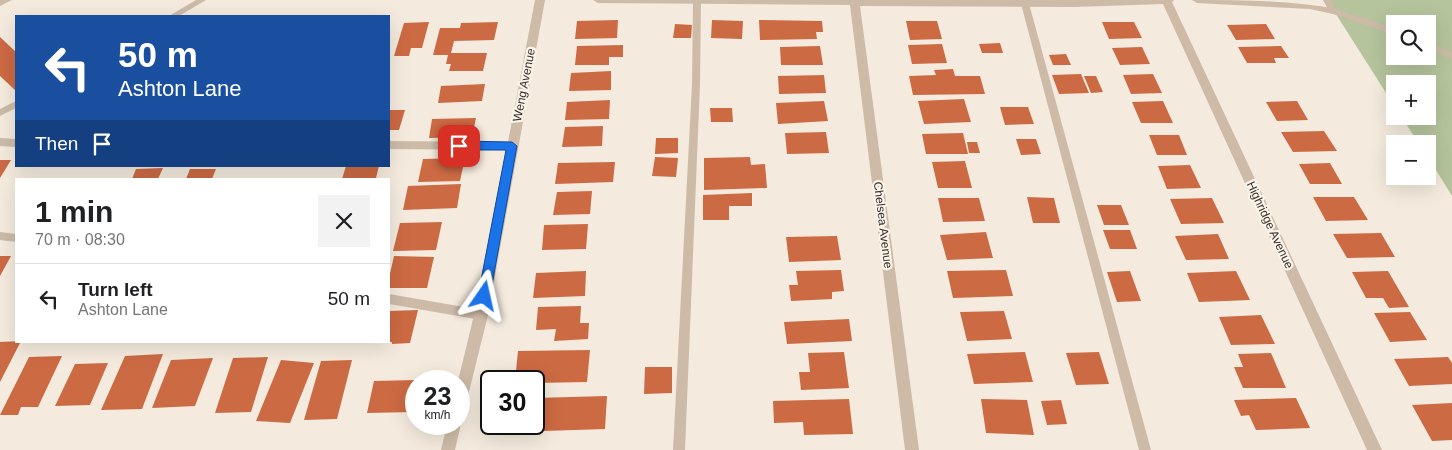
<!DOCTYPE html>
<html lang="en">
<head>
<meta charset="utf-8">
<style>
	body { margin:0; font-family:Helvetica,sans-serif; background:#f2f2f2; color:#202124; height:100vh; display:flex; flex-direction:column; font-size:19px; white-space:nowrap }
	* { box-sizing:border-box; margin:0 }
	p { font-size:16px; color:#757577 }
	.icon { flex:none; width:28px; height:28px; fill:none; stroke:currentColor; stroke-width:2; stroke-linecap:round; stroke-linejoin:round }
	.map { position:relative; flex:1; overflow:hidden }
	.sheet { position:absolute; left:15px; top:178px; width:375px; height:165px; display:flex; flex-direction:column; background:#fff; border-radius:0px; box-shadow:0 5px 20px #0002 }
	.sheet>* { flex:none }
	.hud { position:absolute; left:15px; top:15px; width:375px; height:152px; border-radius:0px; box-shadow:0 5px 20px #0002; background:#1a4fa0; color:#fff; overflow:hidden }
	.tools { position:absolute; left:1386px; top:15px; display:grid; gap:10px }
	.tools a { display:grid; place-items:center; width:50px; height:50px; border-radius:0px; background:#fff; box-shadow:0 5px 20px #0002; font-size:25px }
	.speed { position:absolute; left:405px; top:370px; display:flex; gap:10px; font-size:25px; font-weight:700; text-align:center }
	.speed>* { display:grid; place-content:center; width:65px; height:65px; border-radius:50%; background:#fff; box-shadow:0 5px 20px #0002; line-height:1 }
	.speed small { font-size:12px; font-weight:400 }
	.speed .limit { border:2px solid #111; border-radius:8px; background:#fff; color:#111 }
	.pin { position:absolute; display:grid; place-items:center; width:42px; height:42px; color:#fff; margin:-21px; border-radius:10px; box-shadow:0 2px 8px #0006 }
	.me { position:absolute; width:55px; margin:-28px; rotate:11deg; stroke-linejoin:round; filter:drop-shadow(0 0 4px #0008) }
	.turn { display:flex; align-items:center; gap:18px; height:105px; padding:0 20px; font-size:22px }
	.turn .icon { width:65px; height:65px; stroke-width:2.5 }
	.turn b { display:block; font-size:35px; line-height:42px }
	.then { display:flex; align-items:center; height:48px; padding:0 20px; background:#0003; gap:10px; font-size:19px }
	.round { display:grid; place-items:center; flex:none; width:52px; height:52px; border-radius:0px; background:#f2f2f2 }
	.summary { display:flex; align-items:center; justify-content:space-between; height:85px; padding:0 20px }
	h1 { font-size:30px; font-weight:700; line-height:38px }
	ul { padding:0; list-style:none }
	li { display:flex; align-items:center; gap:15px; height:70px; padding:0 20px; border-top:1px solid #e0e0e0 }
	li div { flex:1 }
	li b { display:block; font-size:19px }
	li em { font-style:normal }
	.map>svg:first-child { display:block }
	.green { fill:#b5c49c; fill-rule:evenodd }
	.building { fill:#cc6a43 }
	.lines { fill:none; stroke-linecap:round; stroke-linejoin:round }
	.service { fill:#cdbba8; fill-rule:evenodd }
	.minor { fill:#cdbba8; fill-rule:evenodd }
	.tertiary { fill:#cdbba8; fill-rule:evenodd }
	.route { fill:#1a73e8; stroke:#114b97 }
	.labels { text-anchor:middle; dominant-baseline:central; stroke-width:4.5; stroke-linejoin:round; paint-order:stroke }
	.street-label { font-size:12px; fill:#392f29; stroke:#fbf4ea }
</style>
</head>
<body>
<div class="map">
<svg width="1452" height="450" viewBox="0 0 1452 450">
	<rect width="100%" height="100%" fill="#f4eadd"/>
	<path class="green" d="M1327,0H1452V196L1428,157V144H1419L1401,116H1428V84H1395V107ZM1395,24H1428V56H1395Z"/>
	<path class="building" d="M618,20L617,38L575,39L577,21Z
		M712,20L743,21L742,39L711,38Z
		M759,20L822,21L823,32H816L817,39L760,40Z
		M906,21H937L942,39L910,40Z
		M429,22L422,48H411L409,56H394L404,23Z
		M498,22L494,40L454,41L451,53H487L483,71H449L451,64H446L448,55H433L440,28H460L461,23Z
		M1102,22H1134L1142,38L1109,39Z
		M675,24L692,25L691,38H673Z
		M1266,24L1275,39L1236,40L1227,25Z
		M0,37L16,52V91L0,76Z
		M1000,43L1003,53H982L979,44Z
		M942,44L947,63L912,64L908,45Z
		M623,45V57H609V65H575L577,46Z
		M820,46L823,65H781L780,47Z
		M1281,46L1289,58H1274L1276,63H1247L1238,47Z
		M1142,47L1150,64L1120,65L1112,48Z
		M1066,54L1071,65H1053L1049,55Z
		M953,69L955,76H980L985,94L913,95L909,76L936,75L934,70Z
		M611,71V90L569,91L571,73Z
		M1081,74L1089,93L1059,94L1052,75Z
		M1153,74L1162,93L1131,94L1123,75Z
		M824,75L826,93L779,94L778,76Z
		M1084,76H1096L1103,92L1091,93Z
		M485,84L482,101L438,103L441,86Z
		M964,99L971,122L924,124L918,101Z
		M610,100L609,119L565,120L567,102Z
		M824,101L828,121L778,124L776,103Z
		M1163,101L1173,123H1141L1132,102Z
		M1297,101L1308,120L1277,121L1266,102Z
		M1000,107H1028L1034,124L1005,125Z
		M710,108H732L733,122H711Z
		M389,110H405L399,130H389Z
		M476,118L472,137L429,138L432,119Z
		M603,126L602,146L562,147L565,127Z
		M1324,131L1337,151L1293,152L1281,132Z
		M826,132L829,153L787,154L785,133Z
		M963,133L968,154H926L922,134Z
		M1149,135H1179L1187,155H1157Z
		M656,138H678V153L655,154Z
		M1016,139H1036L1041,154L1021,155Z
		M967,142H977L980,153H969Z
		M655,157L678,158L676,177L652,176Z
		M750,157L751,165L765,164L767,188L704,190V158Z
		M465,158L460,181L418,182L423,159Z
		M0,160H11L0,178Z
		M965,161L972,188H938L932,162Z
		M615,162L613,182L555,184L558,163Z
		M1330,163L1342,184H1310L1299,164Z
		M1190,165L1201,188L1167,189L1158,166Z
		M346,166H379L376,178L342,179Z
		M163,168L158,179H132L136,169Z
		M190,169H216L212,179H186Z
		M461,184L457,208L403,210L408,186Z
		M592,191L590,214L553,215L557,192Z
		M752,193V206H729V220H703V195Z
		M1027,197L1054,198L1060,223H1033Z
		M1313,197H1354L1368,220L1326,221Z
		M938,198H979L985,221L943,222Z
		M1212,198L1224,223L1181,224L1170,199Z
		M1097,205H1121L1129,225H1104Z
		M442,222L436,250L393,251L400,223Z
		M588,224L586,249L542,250L544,225Z
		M1103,230H1130L1137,249H1110Z
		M986,232L993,258L947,260L940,235Z
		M1381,233L1395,257L1347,258L1333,234Z
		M1218,234L1229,259L1186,260L1175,236Z
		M837,236L841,260L789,262L786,237Z
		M0,256H11L0,276Z
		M394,256L434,257L427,288H389V278Z
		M841,270L844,291L832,292V299L791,301L789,285H798L796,271Z
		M1006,270L1013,296L953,298L947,271Z
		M586,271L585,296L533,298L536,273Z
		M1130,271L1141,301L1117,302L1107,272Z
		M1236,271L1250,300L1199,302L1187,273Z
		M1388,271L1409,307L1389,308L1383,298H1366L1352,272Z
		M581,306L580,323H589L588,339L554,341L556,329L536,330L538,307Z
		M418,310L410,343L392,344V342H389V311Z
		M1004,311L1012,339L967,341L960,312Z
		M1410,312L1427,340L1390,342L1374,313Z
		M1261,315L1275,344L1231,345L1219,317Z
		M849,319L852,341L787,344L784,322Z
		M21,341L0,382V342Z
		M590,350L587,382L534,383V381H515L518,351Z
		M844,352L849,388L801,390L799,372H810L808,353Z
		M1025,352L1033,382L974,384L967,354Z
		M1099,352L1109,384L1076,385L1066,353Z
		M1271,353L1286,388H1243L1234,367H1243L1238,354Z
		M163,354L142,409L101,410L125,356Z
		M62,356L38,407H21L18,415H0L29,357Z
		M268,357L251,412L215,413L233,358Z
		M1448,357L1452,363V384L1409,386L1394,359Z
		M213,358L195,406L152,408L171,360Z
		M281,360L314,363L290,423L256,421Z
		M352,360L337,419L304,420L321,361Z
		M108,363L90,405L55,406L75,364Z
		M645,367H672V393L644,394Z
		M416,380V394L413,412L367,413L374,381Z
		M607,396L605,429L513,432L514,424H534V398Z
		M1296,398L1310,428L1256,430L1249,415L1241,416L1234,400Z
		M849,399L853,434L804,435L803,422L774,423L773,401Z
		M981,399L1027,400L1034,435L986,433Z
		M1061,400L1067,424L1047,425L1041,401Z
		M1452,403V440L1432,441L1412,405Z"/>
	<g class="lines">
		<path class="service" d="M196,0H206L179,16H169Z
			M693,0H701L700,84L685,450H673L692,84Z
			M1020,0H1028L1151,450H1139Z
			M1323,0H1331L1336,9L1395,29V35L1330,13Z
			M1428,42L1452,53V59L1428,48Z
			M16,101V108L0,116V109Z
			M0,232L16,234V242L0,240Z
			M389,294L481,310L485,312L486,315L485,318L481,320L389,304Z"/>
		<path class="minor" d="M535,0H545L488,315L466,404L464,409L459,411L458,381L474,315L506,150L389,149V141L508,142Z
			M593,0H1174L1172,2L1382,450H1367L1163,4L1074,7L860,6L919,450H905L850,5L598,3Z
			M1192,0C1240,0 1290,0 1337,9L1338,11L1333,14L1310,9L1197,3Z
			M0,138L16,139V147L0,146Z
			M459,419L461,424L455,450H441L447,424H459Z"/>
		<path class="tertiary" d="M0,0H12L0,6Z"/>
	</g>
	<path class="route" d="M459,141L512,142L517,146L490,296L488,299L484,301L480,299L478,296L506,150H459L454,146Z"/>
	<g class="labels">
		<g class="street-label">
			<text transform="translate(524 85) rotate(-79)">Weng Avenue</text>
			<text transform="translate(883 225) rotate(83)">Chelsea Avenue</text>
			<text transform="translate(1270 225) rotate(65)">Highridge Avenue</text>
		</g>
	</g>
</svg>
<div class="tools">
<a><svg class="icon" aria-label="search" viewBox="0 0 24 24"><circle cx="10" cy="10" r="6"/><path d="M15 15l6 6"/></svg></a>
<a>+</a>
<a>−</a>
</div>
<div class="speed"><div>23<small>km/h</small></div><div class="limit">30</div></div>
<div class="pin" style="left:459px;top:146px;background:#d93025"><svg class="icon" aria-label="arrive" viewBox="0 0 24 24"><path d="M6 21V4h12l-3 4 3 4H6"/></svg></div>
<svg class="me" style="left:484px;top:296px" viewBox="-20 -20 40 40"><path d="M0-17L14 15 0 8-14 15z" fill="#1a73e8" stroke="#fff" stroke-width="4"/></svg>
<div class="hud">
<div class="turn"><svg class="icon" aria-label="left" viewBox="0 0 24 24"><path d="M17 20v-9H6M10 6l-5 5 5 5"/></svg><div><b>50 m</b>Ashton Lane</div></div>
<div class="then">Then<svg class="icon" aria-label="arrive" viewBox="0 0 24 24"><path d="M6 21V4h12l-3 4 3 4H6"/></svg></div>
</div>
<section class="sheet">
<div class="summary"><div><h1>1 min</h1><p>70 m · 08:30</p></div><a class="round"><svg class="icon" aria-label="close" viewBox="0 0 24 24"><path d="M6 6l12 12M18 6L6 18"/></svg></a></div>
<ul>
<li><svg class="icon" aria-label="left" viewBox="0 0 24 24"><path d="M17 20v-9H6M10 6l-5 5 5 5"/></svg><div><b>Turn left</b><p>Ashton Lane</p></div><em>50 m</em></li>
</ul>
</section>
</div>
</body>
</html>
